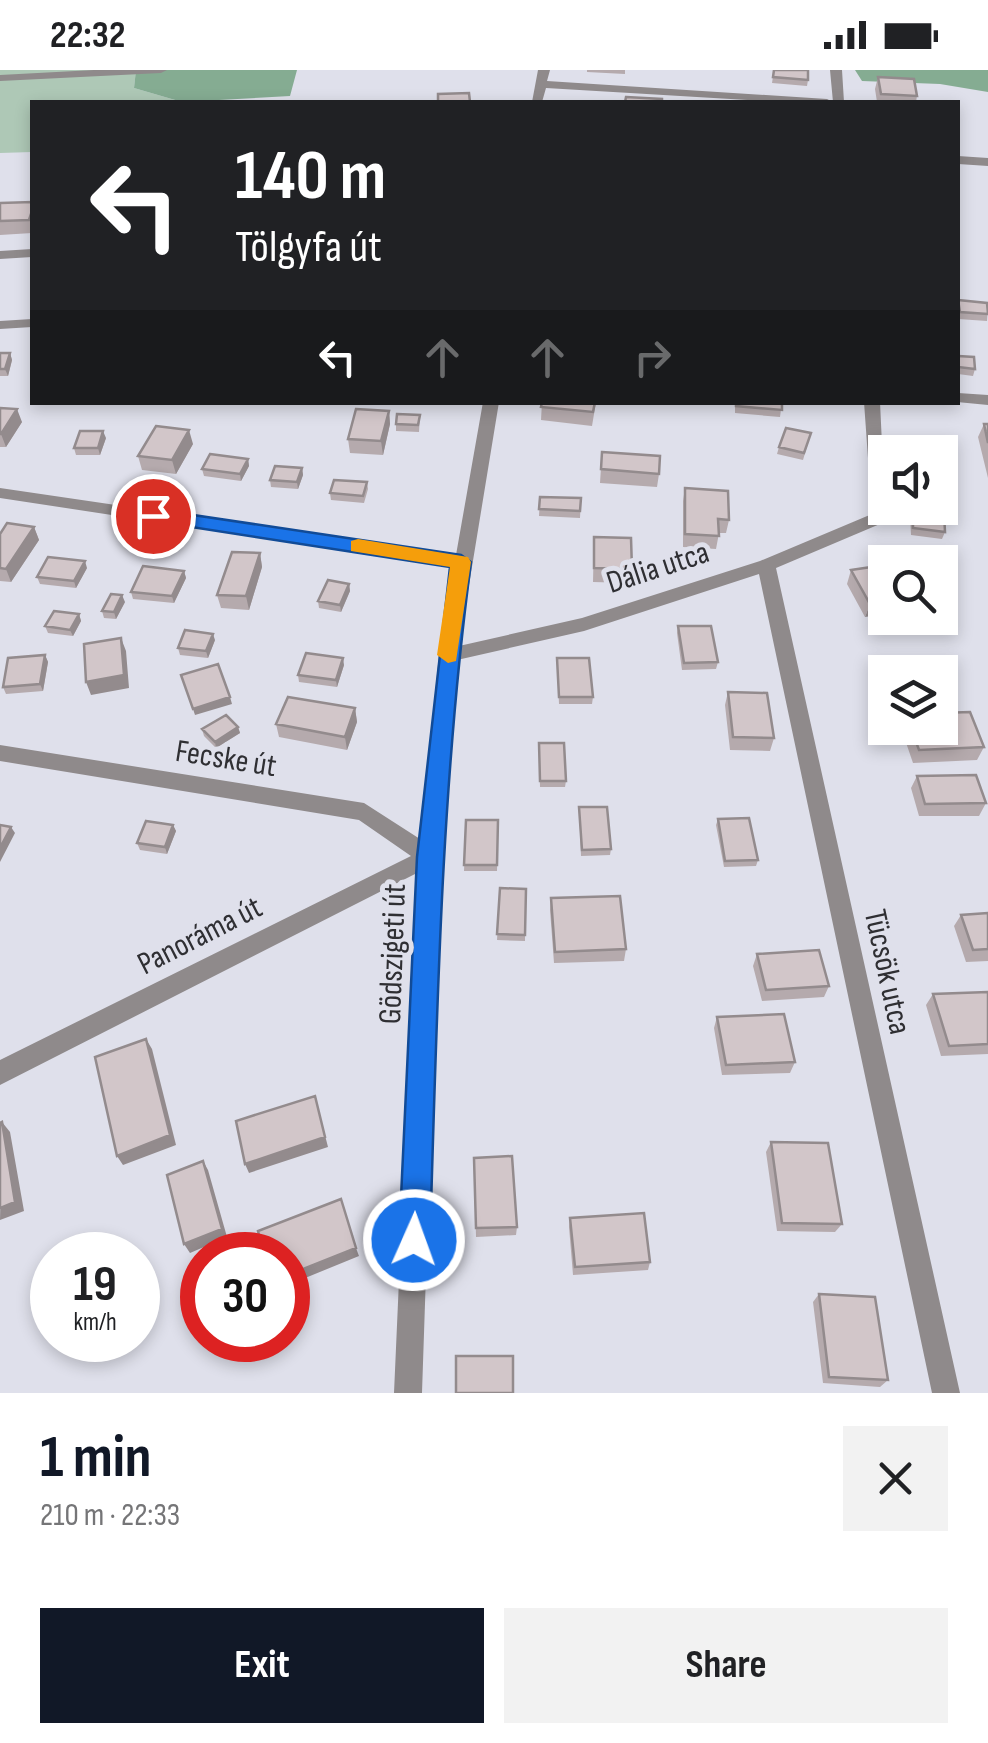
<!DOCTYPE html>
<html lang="en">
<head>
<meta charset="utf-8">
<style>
	body { margin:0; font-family:"Sofia Sans Condensed",sans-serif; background:#f2f2f2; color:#202124; height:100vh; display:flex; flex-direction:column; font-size:38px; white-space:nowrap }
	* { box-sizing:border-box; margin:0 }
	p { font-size:32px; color:#757577 }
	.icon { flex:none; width:55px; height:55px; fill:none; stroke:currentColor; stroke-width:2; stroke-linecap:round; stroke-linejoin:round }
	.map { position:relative; height:1323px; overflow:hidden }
	.details { display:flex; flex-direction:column; background:#fff; flex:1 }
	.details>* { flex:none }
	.hud { position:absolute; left:30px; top:30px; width:930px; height:305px; border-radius:0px; box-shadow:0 5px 15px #0003; background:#202124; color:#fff; overflow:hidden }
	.fabs { position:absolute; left:868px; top:365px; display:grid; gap:20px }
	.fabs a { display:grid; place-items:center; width:90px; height:90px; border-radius:0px; background:#fff; box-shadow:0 5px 15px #0003; font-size:50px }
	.speed { position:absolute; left:30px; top:1162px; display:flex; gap:20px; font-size:50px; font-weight:700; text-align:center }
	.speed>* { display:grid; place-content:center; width:130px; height:130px; border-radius:50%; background:#fff; box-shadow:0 5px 15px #0003; line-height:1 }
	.speed small { font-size:25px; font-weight:400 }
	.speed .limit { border:15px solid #d22; background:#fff; color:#111 }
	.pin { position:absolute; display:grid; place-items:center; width:85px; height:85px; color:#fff; margin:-42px; border:5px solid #fff; border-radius:50%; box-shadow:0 2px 10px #0007 }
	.me { position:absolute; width:110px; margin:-55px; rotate:2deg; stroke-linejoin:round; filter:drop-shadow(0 0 8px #0008) }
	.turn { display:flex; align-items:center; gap:35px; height:210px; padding:0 40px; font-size:45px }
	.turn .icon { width:130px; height:130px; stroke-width:2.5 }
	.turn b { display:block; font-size:70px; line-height:85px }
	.lanes { display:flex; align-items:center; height:95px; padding:0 40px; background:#0003; justify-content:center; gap:50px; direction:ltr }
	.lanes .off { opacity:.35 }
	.round { display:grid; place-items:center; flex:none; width:105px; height:105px; border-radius:0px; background:#f2f2f2 }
	.overview { display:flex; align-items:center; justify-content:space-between; height:170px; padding:0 40px }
	h1 { font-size:60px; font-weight:700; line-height:75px; color:#111827 }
	.cta { display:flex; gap:20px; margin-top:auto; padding:20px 40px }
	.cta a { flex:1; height:115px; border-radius:0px; background:#111827; color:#fff; font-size:40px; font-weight:700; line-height:115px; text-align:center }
	.cta a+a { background:#f2f2f2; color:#202124 }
	.status { display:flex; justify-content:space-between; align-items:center; height:70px; padding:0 50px; background:#fff; direction:ltr }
	.status svg { height:28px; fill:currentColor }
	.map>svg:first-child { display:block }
	.green { fill:#aec8b6 }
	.forest { fill:#85ac92 }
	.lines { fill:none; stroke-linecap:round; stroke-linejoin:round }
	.minor { fill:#8f8a8b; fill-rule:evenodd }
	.wall { fill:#b5aaad }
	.shaded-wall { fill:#938b8d }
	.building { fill:#d2c6c9; stroke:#938b8d; stroke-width:2.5 }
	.route { fill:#1a73e8; stroke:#114b97; stroke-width:2.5 }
	.slow { fill:#f59e0b }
	.labels { text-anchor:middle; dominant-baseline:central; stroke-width:10; stroke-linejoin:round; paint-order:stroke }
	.street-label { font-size:32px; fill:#2f2f33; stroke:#dfe0eb }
</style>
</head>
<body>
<div class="status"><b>22:32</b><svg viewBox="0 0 49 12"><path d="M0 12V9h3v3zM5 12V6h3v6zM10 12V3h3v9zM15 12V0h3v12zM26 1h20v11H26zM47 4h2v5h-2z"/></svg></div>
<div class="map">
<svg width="988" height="1323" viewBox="0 0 988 1323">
	<rect width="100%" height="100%" fill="#dfe0eb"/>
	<path class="green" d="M0,0H136L134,18L182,32H32V82L0,83Z"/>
	<path class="forest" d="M136,0H297L290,26L182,32L134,18Z
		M855,0H988V22L940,14L862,11Z"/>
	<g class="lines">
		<path class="minor" d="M94,0H167L161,3L0,11V5Z
			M538,0H550L547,11L827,29L833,32H780L546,18L542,32H532Z
			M830,0H842L844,32H833Z
			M958,86L988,88V96L958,94Z
			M32,179V187L0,189V181Z
			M32,249V257L0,259V251Z
			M958,323L988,325V335L957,332Z
			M483,332H499L459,576L582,548L760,491L872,444L864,332H880L885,438H889L887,451L776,498L960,1323H932L759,504L584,561L457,590L440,787L422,1323H394L417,803L0,1015V990L411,786L359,750L0,691V675L364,733L420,769L439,585L454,497L0,428V418L456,485Z"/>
	</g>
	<path class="wall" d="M587,0H625V4L587,2Z
		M774,0L808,10L807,16L772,13Z
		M878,7L917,26L916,32H877L875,19Z
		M32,132V163L0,165V133Z
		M958,230L988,236L987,251L958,249Z
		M0,283H10L12,290L8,306H0Z
		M958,286L975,299L973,306L958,304Z
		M542,332H596L592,356L541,350Z
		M735,332H782L780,347L735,343Z
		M0,338L22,352L6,377H0Z
		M389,341L390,354L383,385L350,383L348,369Z
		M420,345L419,362L396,361V354Z
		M984,354H988V408L978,367Z
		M811,363L803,390L777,384L779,377Z
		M106,368L100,385H76L74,378Z
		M193,374L176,404L142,400L138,386Z
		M602,382L659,404L657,417L600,413Z
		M248,389L249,396L241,411L204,406L202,399Z
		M302,398L303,405L298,419L271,417L270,410Z
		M367,412L368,419L364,433L331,430L330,423Z
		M685,418L729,450L726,463H719L716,479L683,477V431Z
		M540,427L581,428L580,448L539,446Z
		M913,438L945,462L942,469L911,465L910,445Z
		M34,457L39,470L11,512L0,511V464Z
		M594,467L632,499L630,513L593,512Z
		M260,483L262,497L249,540L221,538L217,525Z
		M885,495L865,547L847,514L851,500Z
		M87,498L76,518L40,514L37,507Z
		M184,501L186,508L174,533L133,529L131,522Z
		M349,514L350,521L341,542L319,538L318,531Z
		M125,532L116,549L104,548L102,541Z
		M79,544L81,551L73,566L48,563L45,556Z
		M678,556L718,592L716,599L682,600L677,563Z
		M215,570L208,588L180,585L178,578Z
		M45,585L48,592L43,621L6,624L3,617Z
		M557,588L593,627L592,634H559Z
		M344,595L337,617L299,612L298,605Z
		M728,622L774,668L770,681L730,680L725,635Z
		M355,638L357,652L347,680L279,667L276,654Z
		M238,657L240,663L216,678L204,666L202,659Z
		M901,658H940L984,677L977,690L913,693Z
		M539,673L566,711L565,717H540Z
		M917,706L986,733L979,746H919L911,718Z
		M579,737L611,779L610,785L581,786Z
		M718,749L758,790L756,796L724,797L716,755Z
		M466,750H498L497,801H464Z
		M173,755L176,761L167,784L140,780L137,773Z
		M500,818L525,865V871L497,870Z
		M551,828L626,879L624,891L554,893L550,840Z
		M988,843V891L966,892L954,856L961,845Z
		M757,884L829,916L824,927L762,931L753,896Z
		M988,922V984L941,986L926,935L933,924Z
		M717,947L795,992L790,1003L722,1005L714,958Z
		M771,1072L842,1154L835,1162L777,1161L766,1082Z
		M474,1088L517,1157L516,1165L476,1167Z
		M570,1148L650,1192L648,1200L573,1205L569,1157Z
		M819,1224L888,1310L880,1317L823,1313L813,1232Z"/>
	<path class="shaded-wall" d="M10,283L12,290L8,306L5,299Z
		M17,339L22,352L6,377L1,364Z
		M389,341L390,354L383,385L381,371Z
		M189,360L193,374L176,404L172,390Z
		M103,361L106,368L100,385L98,378Z
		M248,389L249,396L241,411L240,404Z
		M302,398L303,405L298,419L297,412Z
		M34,457L39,470L11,512L6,499Z
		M260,483L262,497L249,540L246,526Z
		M85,491L87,498L76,518L74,511Z
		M184,501L186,508L174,533L172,526Z
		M349,514L350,521L341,542L340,535Z
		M122,525L125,532L116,549L114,542Z
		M885,531V544L865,547L870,534Z
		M79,544L81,551L73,566L70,560Z
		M213,564L215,570L208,588L206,581Z
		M121,568L126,581L129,618L91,625L86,612Z
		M45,585L48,592L43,621L40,614Z
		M343,588L344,595L337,617L336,610Z
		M230,627L232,634L195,645L193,639Z
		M355,638L357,652L347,680L345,667Z
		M238,657L240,663L216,678L215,672Z
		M173,755L176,761L167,784L165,777Z
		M11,757L15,763L0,792V778Z
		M146,969L152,979L176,1075L123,1095L117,1086Z
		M315,1026L328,1077L249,1103L245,1094Z
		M2,1052L10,1062L24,1141L0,1150Z
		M203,1091L208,1100L227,1167L190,1183L184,1174Z
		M356,1178L359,1186L288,1215V1205Z"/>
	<path class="building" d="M774,0H808V10L773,7Z
		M878,7L914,9L917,26L881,24Z
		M469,23L470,32H438V24Z
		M626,27L662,29V32H625Z
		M32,132V141L29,150L0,151V133Z
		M958,230L987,233L988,244L960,242Z
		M0,283H10L5,299H0Z
		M958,286L974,287L975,299L958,297Z
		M542,332H595L593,342L541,337Z
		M736,332H782V340L736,336Z
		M0,338L17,339L1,364H0Z
		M356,339L389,341L381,371L348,369Z
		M397,344L420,345L418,355L396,354Z
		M984,354H988V373Z
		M156,356L189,360L172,390L138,386Z
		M786,358L811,363L804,383L779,377Z
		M80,361H103L98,378H74Z
		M602,382L660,386L659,404L601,399Z
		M210,384L248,389L240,404L202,399Z
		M275,396L302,398L297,412L270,410Z
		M334,410L367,412L363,426L330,423Z
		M685,418L728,421L729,450L718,449L719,466L685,464Z
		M540,427L581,428L580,441L539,439Z
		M913,438L944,442L945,462L913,458Z
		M7,453L34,457L6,499L0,498V464Z
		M594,467L631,468L632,499L594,498Z
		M232,482L260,483L246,526L217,525Z
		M48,487L85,491L74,511L37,507Z
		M885,495V531L870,534L851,500Z
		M143,496L184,501L172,526L131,522Z
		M328,510L349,514L340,535L318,531Z
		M111,524L122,525L114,542L102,541Z
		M54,541L79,544L70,560L45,556Z
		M678,556H711L718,592L684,593Z
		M185,560L213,564L206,581L178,578Z
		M121,568L124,605L86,612L84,574Z
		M306,583L343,588L336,610L298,605Z
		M45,585L40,614L3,617L8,588Z
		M557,588H589L593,627H559Z
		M218,594L230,627L193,639L181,605Z
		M728,622L767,623L774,668L733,667Z
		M288,627L355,638L345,667L276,654Z
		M970,642L984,677L919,680L911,658H940V643Z
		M226,645L238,657L215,672L202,659Z
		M539,673H564L566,711H540Z
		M976,705L986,733L925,734L917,706Z
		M579,737H607L611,779L582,780Z
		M749,748L758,790L725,791L718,749Z
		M466,750H498L497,795H464Z
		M146,751L173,755L165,777L137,773Z
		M0,755L11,757L0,778Z
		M500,818L526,819L525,865L497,864Z
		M620,826L626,879L555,882L551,828Z
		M988,843V879L973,880L961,845Z
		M819,880L829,916L766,920L757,884Z
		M988,922V974L949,976L933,924Z
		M784,944L795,992L726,995L717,947Z
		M146,969L170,1065L117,1086L95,987Z
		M315,1026L325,1067L245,1094L236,1051Z
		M2,1052L15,1132L0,1138V1053Z
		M771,1072L828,1073L842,1154L782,1153Z
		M512,1086L517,1157L476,1158L474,1088Z
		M203,1091L222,1159L184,1174L167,1105Z
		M341,1129L356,1178L288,1205V1185H264L258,1161Z
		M644,1143L650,1192L575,1197L570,1148Z
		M819,1224L875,1227L888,1310L829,1307Z
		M456,1286H513V1323H456Z"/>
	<path class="route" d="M153,439L461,485L471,492C441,717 437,943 430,1170L425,1181L414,1185L403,1181L399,1170L417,787L450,497L146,450V441Z"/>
	<path class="slow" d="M358,469L468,487L471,492L456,591L448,593L437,585L450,497L351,481V471Z"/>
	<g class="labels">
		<g class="street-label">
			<text transform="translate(658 498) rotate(-18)">Dália utca</text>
			<text transform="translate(226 689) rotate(9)">Fecske út</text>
			<text transform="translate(200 866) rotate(-27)">Panoráma út</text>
			<text transform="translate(393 884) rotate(-88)">Gödszigeti út</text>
			<text transform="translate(887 902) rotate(78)">Tücsök utca</text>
		</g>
	</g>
</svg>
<div class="fabs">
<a><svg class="icon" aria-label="sound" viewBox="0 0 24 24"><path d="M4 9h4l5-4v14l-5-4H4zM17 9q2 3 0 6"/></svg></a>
<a><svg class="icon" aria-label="search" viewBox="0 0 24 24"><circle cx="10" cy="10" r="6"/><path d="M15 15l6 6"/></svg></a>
<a><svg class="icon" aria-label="layers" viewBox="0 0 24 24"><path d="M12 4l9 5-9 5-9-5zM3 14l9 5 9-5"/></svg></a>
</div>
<div class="speed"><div>19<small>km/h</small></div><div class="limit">30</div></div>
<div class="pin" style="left:153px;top:446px;background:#d93025"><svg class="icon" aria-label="arrive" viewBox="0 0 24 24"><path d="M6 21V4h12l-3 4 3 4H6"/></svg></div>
<svg class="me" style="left:414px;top:1170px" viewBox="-20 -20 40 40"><circle r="17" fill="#1a73e8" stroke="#fff" stroke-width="3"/><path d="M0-11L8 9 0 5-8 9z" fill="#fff"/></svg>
<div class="hud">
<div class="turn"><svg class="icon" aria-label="left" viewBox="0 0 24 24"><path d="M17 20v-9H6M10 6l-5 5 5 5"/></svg><div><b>140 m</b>Tölgyfa út</div></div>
<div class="lanes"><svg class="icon" aria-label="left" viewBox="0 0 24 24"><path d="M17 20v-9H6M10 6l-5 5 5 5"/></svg><svg class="icon off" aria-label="ahead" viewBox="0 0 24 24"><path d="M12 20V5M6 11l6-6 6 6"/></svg><svg class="icon off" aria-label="ahead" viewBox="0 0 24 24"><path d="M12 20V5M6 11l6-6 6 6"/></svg><svg class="icon off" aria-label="right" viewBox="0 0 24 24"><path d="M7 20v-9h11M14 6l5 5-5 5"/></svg></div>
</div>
</div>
<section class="details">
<div class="overview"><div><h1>1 min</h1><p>210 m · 22:33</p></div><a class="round"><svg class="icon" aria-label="close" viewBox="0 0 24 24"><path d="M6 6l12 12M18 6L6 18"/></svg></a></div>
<div class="cta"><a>Exit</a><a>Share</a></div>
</section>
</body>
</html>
